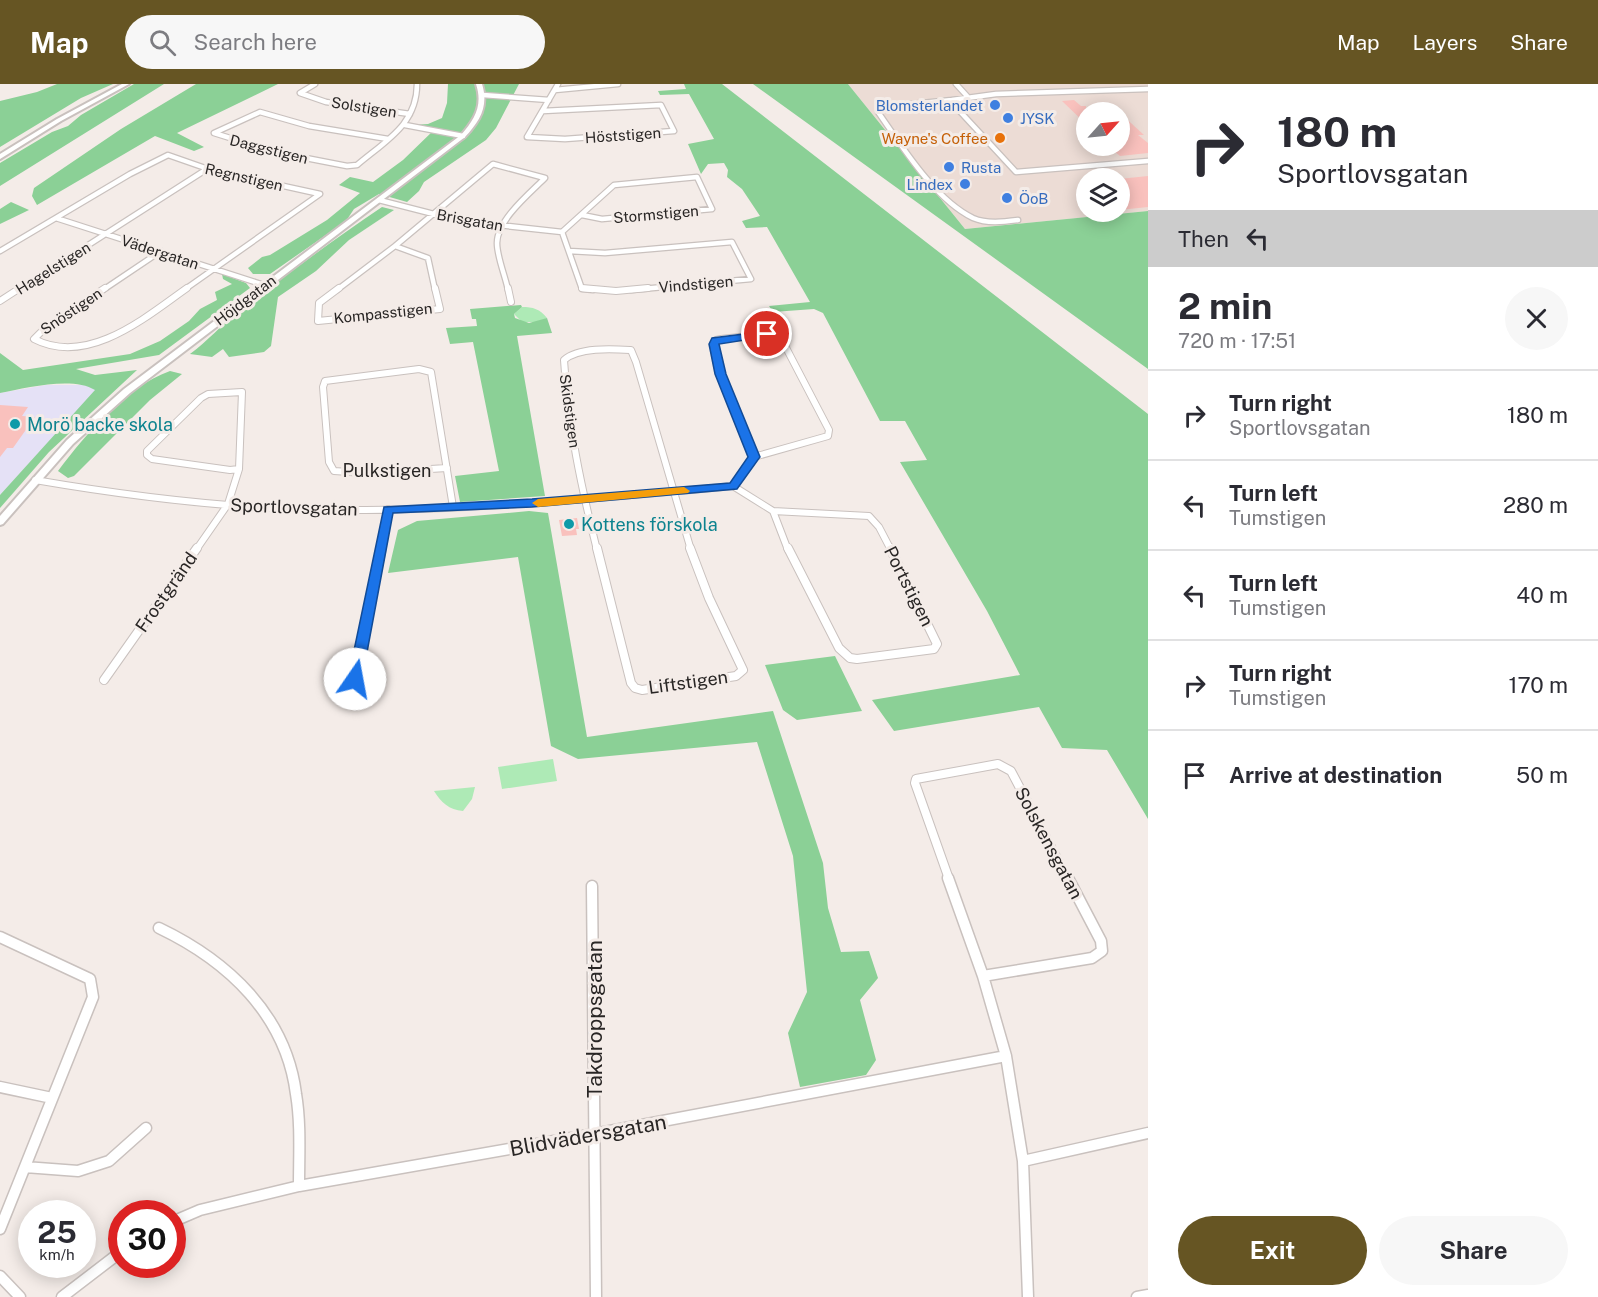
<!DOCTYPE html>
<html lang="en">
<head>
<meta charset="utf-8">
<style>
	body { margin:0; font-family:"Public Sans",sans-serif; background:#f7f7f7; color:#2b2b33; height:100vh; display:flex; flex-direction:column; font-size:22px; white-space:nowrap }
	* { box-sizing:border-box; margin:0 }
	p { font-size:20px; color:#7c7c81 }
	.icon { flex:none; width:33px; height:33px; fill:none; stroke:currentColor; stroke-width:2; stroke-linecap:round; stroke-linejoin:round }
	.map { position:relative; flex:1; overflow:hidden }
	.sheet { display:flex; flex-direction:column; background:#fff; width:450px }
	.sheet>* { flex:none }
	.hud { background:#fff; color:#2b2b33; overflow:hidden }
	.needle { width:39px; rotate:63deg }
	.fabs { position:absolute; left:1076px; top:18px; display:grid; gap:12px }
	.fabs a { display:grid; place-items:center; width:54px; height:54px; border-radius:50%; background:#fff; box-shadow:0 3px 15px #0003; font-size:30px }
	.speed { position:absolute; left:18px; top:1116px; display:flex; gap:12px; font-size:30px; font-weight:700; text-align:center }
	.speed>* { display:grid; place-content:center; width:78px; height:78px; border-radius:50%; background:#fff; box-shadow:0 3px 15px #0003; line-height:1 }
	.speed small { font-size:15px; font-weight:400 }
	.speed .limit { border:9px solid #d22; background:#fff; color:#111 }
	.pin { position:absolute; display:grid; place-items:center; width:51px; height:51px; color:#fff; margin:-26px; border:3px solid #fff; border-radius:50%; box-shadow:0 2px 6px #0007 }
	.me { position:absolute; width:66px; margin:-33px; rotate:12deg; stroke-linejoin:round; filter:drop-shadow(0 0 4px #0008) }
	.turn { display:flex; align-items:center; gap:21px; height:126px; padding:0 30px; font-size:27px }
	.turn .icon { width:78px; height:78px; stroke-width:2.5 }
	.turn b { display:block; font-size:42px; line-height:51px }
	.then { display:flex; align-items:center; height:57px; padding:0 30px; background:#0003; gap:12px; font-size:22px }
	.round { display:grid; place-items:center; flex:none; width:63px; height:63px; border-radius:32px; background:#f7f7f7 }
	.summary { display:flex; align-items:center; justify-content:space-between; height:102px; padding:0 30px }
	h1 { font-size:36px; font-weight:700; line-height:45px }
	.action { display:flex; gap:12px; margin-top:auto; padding:12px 30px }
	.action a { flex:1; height:69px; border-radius:36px; background:#665523; color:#fff; font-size:24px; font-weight:700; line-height:69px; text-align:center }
	.action a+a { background:#f7f7f7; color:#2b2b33 }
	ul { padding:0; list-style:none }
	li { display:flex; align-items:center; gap:18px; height:90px; padding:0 30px; border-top:2px solid #e1e1e2 }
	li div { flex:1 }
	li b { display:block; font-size:22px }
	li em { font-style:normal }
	header { display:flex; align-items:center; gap:36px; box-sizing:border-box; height:84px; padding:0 30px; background:#665523; color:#fff }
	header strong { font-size:28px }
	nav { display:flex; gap:33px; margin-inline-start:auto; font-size:21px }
	.search { width:420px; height:54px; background:#f7f7f7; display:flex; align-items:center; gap:15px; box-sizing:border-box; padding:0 21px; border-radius:33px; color:#7c7c81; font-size:22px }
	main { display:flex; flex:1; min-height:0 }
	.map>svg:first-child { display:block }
	.built { fill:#ecdcd5; fill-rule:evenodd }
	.education { fill:#e5e1f6 }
	.green { fill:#aeeab6 }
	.forest { fill:#8bd096 }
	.building { fill:#f9c1bd }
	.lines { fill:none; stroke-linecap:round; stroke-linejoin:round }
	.minor-far3-casing { stroke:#c9c1be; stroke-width:7 }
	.minor-far2-casing { stroke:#c9c1be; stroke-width:8 }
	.minor-far1-casing { stroke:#c9c1be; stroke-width:10 }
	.minor-casing { stroke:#c9c1be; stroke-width:13 }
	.tertiary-casing { stroke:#c9c1be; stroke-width:4 }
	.minor-far3 { stroke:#fff; stroke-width:4.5 }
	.minor-far2 { stroke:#fff; stroke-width:6 }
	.minor-far1 { stroke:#fff; stroke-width:8 }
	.minor { stroke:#fff; stroke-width:10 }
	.tertiary { fill:#fff; fill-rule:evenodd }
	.route { fill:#1a73e8; stroke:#114b97; stroke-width:1.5 }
	.slow { fill:#f59e0b }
	.shop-dot { fill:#3f7fe0; stroke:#f4ece8; stroke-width:2 }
	.food-dot { fill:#e8710a; stroke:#f4ece8; stroke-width:2 }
	.culture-dot { fill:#0f9aa8; stroke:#f4ece8; stroke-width:2 }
	.labels { text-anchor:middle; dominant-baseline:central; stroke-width:6; stroke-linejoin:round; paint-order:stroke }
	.far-shop-label { font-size:15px; fill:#366cbe; stroke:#f4ece8; text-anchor:start }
	.far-street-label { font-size:15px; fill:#292625; stroke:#f4ece8 }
	.far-food-label { font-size:15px; fill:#c56008; stroke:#f4ece8; text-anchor:end }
	.culture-label { font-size:18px; fill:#0d838f; stroke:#f4ece8; text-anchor:start }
	.street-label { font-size:18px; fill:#292625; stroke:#f4ece8 }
	.near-street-label { font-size:21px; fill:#292625; stroke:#f4ece8 }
</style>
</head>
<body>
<header>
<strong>Map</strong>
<div class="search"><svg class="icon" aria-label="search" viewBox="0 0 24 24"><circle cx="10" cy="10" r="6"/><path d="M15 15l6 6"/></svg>Search here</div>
<nav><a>Map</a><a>Layers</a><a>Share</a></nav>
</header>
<main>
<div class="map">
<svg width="1148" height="1213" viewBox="0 0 1148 1213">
	<rect width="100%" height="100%" fill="#f4ece8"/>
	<path class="built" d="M848,0H1148V127L965,145ZM1086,28H1119V62H1086ZM1086,94H1119V128H1086Z"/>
	<path class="education" d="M46,301H87L96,306L0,411V309Z"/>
	<path class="green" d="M522,223C533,223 540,225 547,234L539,238H522L514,230Z
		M553,675L557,697L502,705L498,683Z
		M475,703L472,715L463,727C449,726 441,718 434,707Z"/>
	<path class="forest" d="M57,0H113L81,14L0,63V17L37,8Z
		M134,0H164L0,102V79L52,48L68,42L81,31Z
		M196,0H278L177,49L204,63L194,67L155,52L37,121L32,112L34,104L121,45Z
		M448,0H519L496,44L486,56L424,98L419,107L407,118L379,110L354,125L346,137L270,190H253L248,184L262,173L270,171L327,136L360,109L339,101L350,93L373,98L403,76L435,45L412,41L428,40L442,34L447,19Z
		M684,0H722L1148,330V735L1107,666L1062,664L1039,623L894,647L872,616L1020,591L987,527L900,378L927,376L905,337H880L823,229L814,225L773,228L769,222L810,218L767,143L746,144L742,137L760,132L742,105L727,93L728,86L724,79L708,80L701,90L688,60L714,55L689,10L660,11L658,7L686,5Z
		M753,0H848L965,145L1148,127V285Z
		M11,118L29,126L0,140V125Z
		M382,123L394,126L349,156L316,187L278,213L271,262L264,268L229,273L223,265L212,273L190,270C208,257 221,241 239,227C286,191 333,156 382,123Z
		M222,190L246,199L250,204L159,271L76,285L95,291L137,286L49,368L0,424V411L95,306C73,292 25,304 0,309V269L23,286L130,270L160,257L189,237L200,225L217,216L215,208L232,200L223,195Z
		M521,221L522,223L514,230L515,234L529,239L547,234L552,249L517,252L545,412L460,418L455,392L499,387L473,258L450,260L446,244L477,242L476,235H472L470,225Z
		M170,287L182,290L150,316L74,392L68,394L58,387C87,349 124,304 170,287Z
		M529,427L548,429L587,653L773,627L823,779L828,824L841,868L869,867L878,894L860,916L876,976L866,991L800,1003L788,949L807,908L793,772L757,658L578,675L551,662L518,473L388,489L398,446L417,437Z
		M835,572L862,627L797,636L783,626L765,581Z"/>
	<path class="building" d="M1074,16L1081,22H1086V40L1062,17Z
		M1119,28L1144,51H1138L1148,59V69L1120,72L1108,62H1119Z
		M1148,92V123L1119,126V95Z
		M0,321L28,323L22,332L35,333L13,364H7L0,373Z
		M577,434L579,445H576L577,451L562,452L559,436Z"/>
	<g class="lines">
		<defs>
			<path id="minor-far3" d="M315,0L300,9L326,18L410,30
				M956,0L967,12
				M1148,5L996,10L952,16L954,21L1016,88L1148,77
				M555,6L618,0
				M483,11L549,16
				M952,16L881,23L878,28C901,61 935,116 973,134C987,140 1003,138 1018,136
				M543,27L661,21L674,47L565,55L527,53L558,0
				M405,41L463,52
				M388,55L309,42L260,28L214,49L275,68L347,82L357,81C385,57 417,41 417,0
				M379,116L461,137L562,148
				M56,134L264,201
				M562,148L582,205L593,206
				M562,148L614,101L697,93L712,125L602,135L582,131
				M395,162L428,174L435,206
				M395,162L493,80L545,94C530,109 497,136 497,159C497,173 505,191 508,206
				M0,167L130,90L168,71L211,86L320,110L184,206
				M569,167L605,169L732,158L751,195L631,206
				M18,206L207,85
				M103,206L161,167
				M337,206L395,162"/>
			<path id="minor-far2" d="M105,204L45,244L34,255C88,283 146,233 187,204
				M339,204L319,219L318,237L440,225L435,204
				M508,204L511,218
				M582,204L616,207L648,204
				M0,217L20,204
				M767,250L778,252L782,256L829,346L828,352L754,373L721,290L714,260L716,256L721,255Z
				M242,308L239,385L230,386L152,375L147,371V367L201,314L208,310Z
				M447,384L364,389L334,387L329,378L323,303L325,297L419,285L431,288L453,423
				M35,396C134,413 233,425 333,426C467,427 600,414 733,402
				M733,402L773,427
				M733,402L754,373
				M773,427L869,432L879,443L891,466
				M773,427L788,466
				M196,466L228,420L239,385
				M382,466L388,425
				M597,466C581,402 568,341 564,276C579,263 612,265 631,266L636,278L691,466"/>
			<path id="minor-far1" d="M597,464L631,599L635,604L642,606L736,592L743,586L709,514L690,464
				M788,464L839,564L850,574L857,575L934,565L937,560L890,464
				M104,596L197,464
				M351,614L382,464
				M949,795L915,699L916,695L998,680L1011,687L1068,795"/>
			<path id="minor" d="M948,794L983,892
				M592,802L596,1213
				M159,844C228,877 286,931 296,1010C301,1040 299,1071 299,1102
				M0,853L90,895L93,913L0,1145
				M983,892L1006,972L1023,1077L1028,1213
				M983,892L1092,874L1102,867L1101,857L1068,794
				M0,1003L52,1014
				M1023,1077L1148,1049
				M25,1083L78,1087L109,1077L146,1044
				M172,1138L200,1126L299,1102L594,1050L1006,972
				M0,1192L20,1213
				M62,1213L122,1167
				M1137,1213L1148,1211"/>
			<path id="tertiary" d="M122,0H129L61,37L0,75V70L57,35Z
				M476,0H482C489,22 480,37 465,53L130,309L73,360L3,440L0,441V432L67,356L124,305L461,51C475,35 483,21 476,0Z"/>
		</defs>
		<use href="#minor-far3" class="minor-far3-casing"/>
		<use href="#minor-far2" class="minor-far2-casing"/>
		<use href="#minor-far1" class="minor-far1-casing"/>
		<use href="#minor" class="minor-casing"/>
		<use href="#tertiary" class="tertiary-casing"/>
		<use href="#minor-far3" class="minor-far3"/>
		<use href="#minor-far2" class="minor-far2"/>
		<use href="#minor-far1" class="minor-far1"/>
		<use href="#minor" class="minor"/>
		<use href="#tertiary" class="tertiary"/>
	</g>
	<path class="route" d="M767,247L772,250L771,252L719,260L726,290L760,373L737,405L532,423L393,429L362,595L355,600L350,598L348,595L384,423L532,415L730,399L748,373L715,290L709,260L712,254Z"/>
	<path class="slow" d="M684,403L690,407L688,409L538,423L532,419L538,415Z"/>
	<g class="shop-dot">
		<circle cx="995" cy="21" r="6"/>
		<circle cx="1008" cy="34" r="6"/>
		<circle cx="949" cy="83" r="6"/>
		<circle cx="965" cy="100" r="6"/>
		<circle cx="1007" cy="114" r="6"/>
	</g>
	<circle class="food-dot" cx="1000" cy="54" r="6"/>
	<g class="culture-dot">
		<circle cx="15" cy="340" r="6"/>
		<circle cx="569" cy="440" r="6"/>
	</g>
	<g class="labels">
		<g class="far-shop-label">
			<text x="983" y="21" text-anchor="end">Blomsterlandet</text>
			<text x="1020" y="34">JYSK</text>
			<text x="961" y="83">Rusta</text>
			<text x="953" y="100" text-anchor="end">Lindex</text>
			<text x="1019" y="114">ÖoB</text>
		</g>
		<g class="far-street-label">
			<text transform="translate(364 23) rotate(9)">Solstigen</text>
			<text transform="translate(623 51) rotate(-4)">Höststigen</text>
			<text transform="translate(269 65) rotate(14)">Daggstigen</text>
			<text transform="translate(244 93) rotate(13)">Regnstigen</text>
			<text transform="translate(656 130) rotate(-5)">Stormstigen</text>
			<text transform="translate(470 136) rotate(10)">Brisgatan</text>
			<text transform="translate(160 168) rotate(18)">Vädergatan</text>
			<text transform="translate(53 184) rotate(-32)">Hagelstigen</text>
			<text transform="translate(696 200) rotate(-5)">Vindstigen</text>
			<text transform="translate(245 216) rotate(-37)">Höjdgatan</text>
			<text transform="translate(71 227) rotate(-34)">Snöstigen</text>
			<text transform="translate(383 229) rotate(-6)">Kompasstigen</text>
			<text transform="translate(570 327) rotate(82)">Skidstigen</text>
		</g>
		<g class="far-food-label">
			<text x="988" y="54">Wayne's Coffee</text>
		</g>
		<g class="culture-label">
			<text x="27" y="340">Morö backe skola</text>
			<text x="581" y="440">Kottens förskola</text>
		</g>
		<g class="street-label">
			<text x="387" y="386">Pulkstigen</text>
			<text transform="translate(294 423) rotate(2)">Sportlovsgatan</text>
			<text transform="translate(909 502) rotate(63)">Portstigen</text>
			<text transform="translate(166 508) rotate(-55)">Frostgränd</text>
			<text transform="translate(688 598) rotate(-8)">Liftstigen</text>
			<text transform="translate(1049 759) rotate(62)">Solskensgatan</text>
		</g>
		<g class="near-street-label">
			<text transform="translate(594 935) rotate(-90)">Takdroppsgatan</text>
			<text transform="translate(588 1051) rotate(-10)">Blidvädersgatan</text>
		</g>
	</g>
</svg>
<div class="fabs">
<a><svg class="needle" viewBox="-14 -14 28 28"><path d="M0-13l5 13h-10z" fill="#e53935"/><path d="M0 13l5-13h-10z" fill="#7c7c81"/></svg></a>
<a><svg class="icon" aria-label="layers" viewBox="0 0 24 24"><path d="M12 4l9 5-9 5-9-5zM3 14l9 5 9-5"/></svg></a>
</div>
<div class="speed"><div>25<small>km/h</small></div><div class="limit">30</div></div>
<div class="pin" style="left:767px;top:250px;background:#d93025"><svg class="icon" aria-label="arrive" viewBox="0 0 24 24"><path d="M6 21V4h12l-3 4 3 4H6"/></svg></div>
<svg class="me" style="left:355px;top:595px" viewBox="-20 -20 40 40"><circle r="19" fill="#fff"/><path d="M0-13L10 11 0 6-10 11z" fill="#1a73e8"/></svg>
</div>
<section class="sheet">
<div class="hud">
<div class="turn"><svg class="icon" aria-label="right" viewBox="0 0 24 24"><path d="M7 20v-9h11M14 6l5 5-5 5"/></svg><div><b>180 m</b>Sportlovsgatan</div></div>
<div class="then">Then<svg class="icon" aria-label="left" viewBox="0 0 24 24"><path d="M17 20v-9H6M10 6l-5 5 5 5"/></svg></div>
</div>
<div class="summary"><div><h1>2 min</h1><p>720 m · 17:51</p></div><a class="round"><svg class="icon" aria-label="close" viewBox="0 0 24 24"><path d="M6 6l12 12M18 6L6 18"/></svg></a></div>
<ul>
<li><svg class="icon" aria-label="right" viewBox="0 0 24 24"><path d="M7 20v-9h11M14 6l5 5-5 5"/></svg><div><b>Turn right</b><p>Sportlovsgatan</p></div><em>180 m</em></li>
<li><svg class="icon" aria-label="left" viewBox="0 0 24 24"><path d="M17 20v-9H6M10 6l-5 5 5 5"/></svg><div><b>Turn left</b><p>Tumstigen</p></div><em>280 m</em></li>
<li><svg class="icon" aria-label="left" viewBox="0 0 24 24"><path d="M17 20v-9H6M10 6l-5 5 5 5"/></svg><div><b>Turn left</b><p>Tumstigen</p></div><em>40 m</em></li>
<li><svg class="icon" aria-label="right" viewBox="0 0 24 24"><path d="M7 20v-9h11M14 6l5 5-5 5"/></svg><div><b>Turn right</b><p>Tumstigen</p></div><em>170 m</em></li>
<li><svg class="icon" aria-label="arrive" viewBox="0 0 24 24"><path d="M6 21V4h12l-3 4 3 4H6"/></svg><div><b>Arrive at destination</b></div><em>50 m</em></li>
</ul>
<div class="action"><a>Exit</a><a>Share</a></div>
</section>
</main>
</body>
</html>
